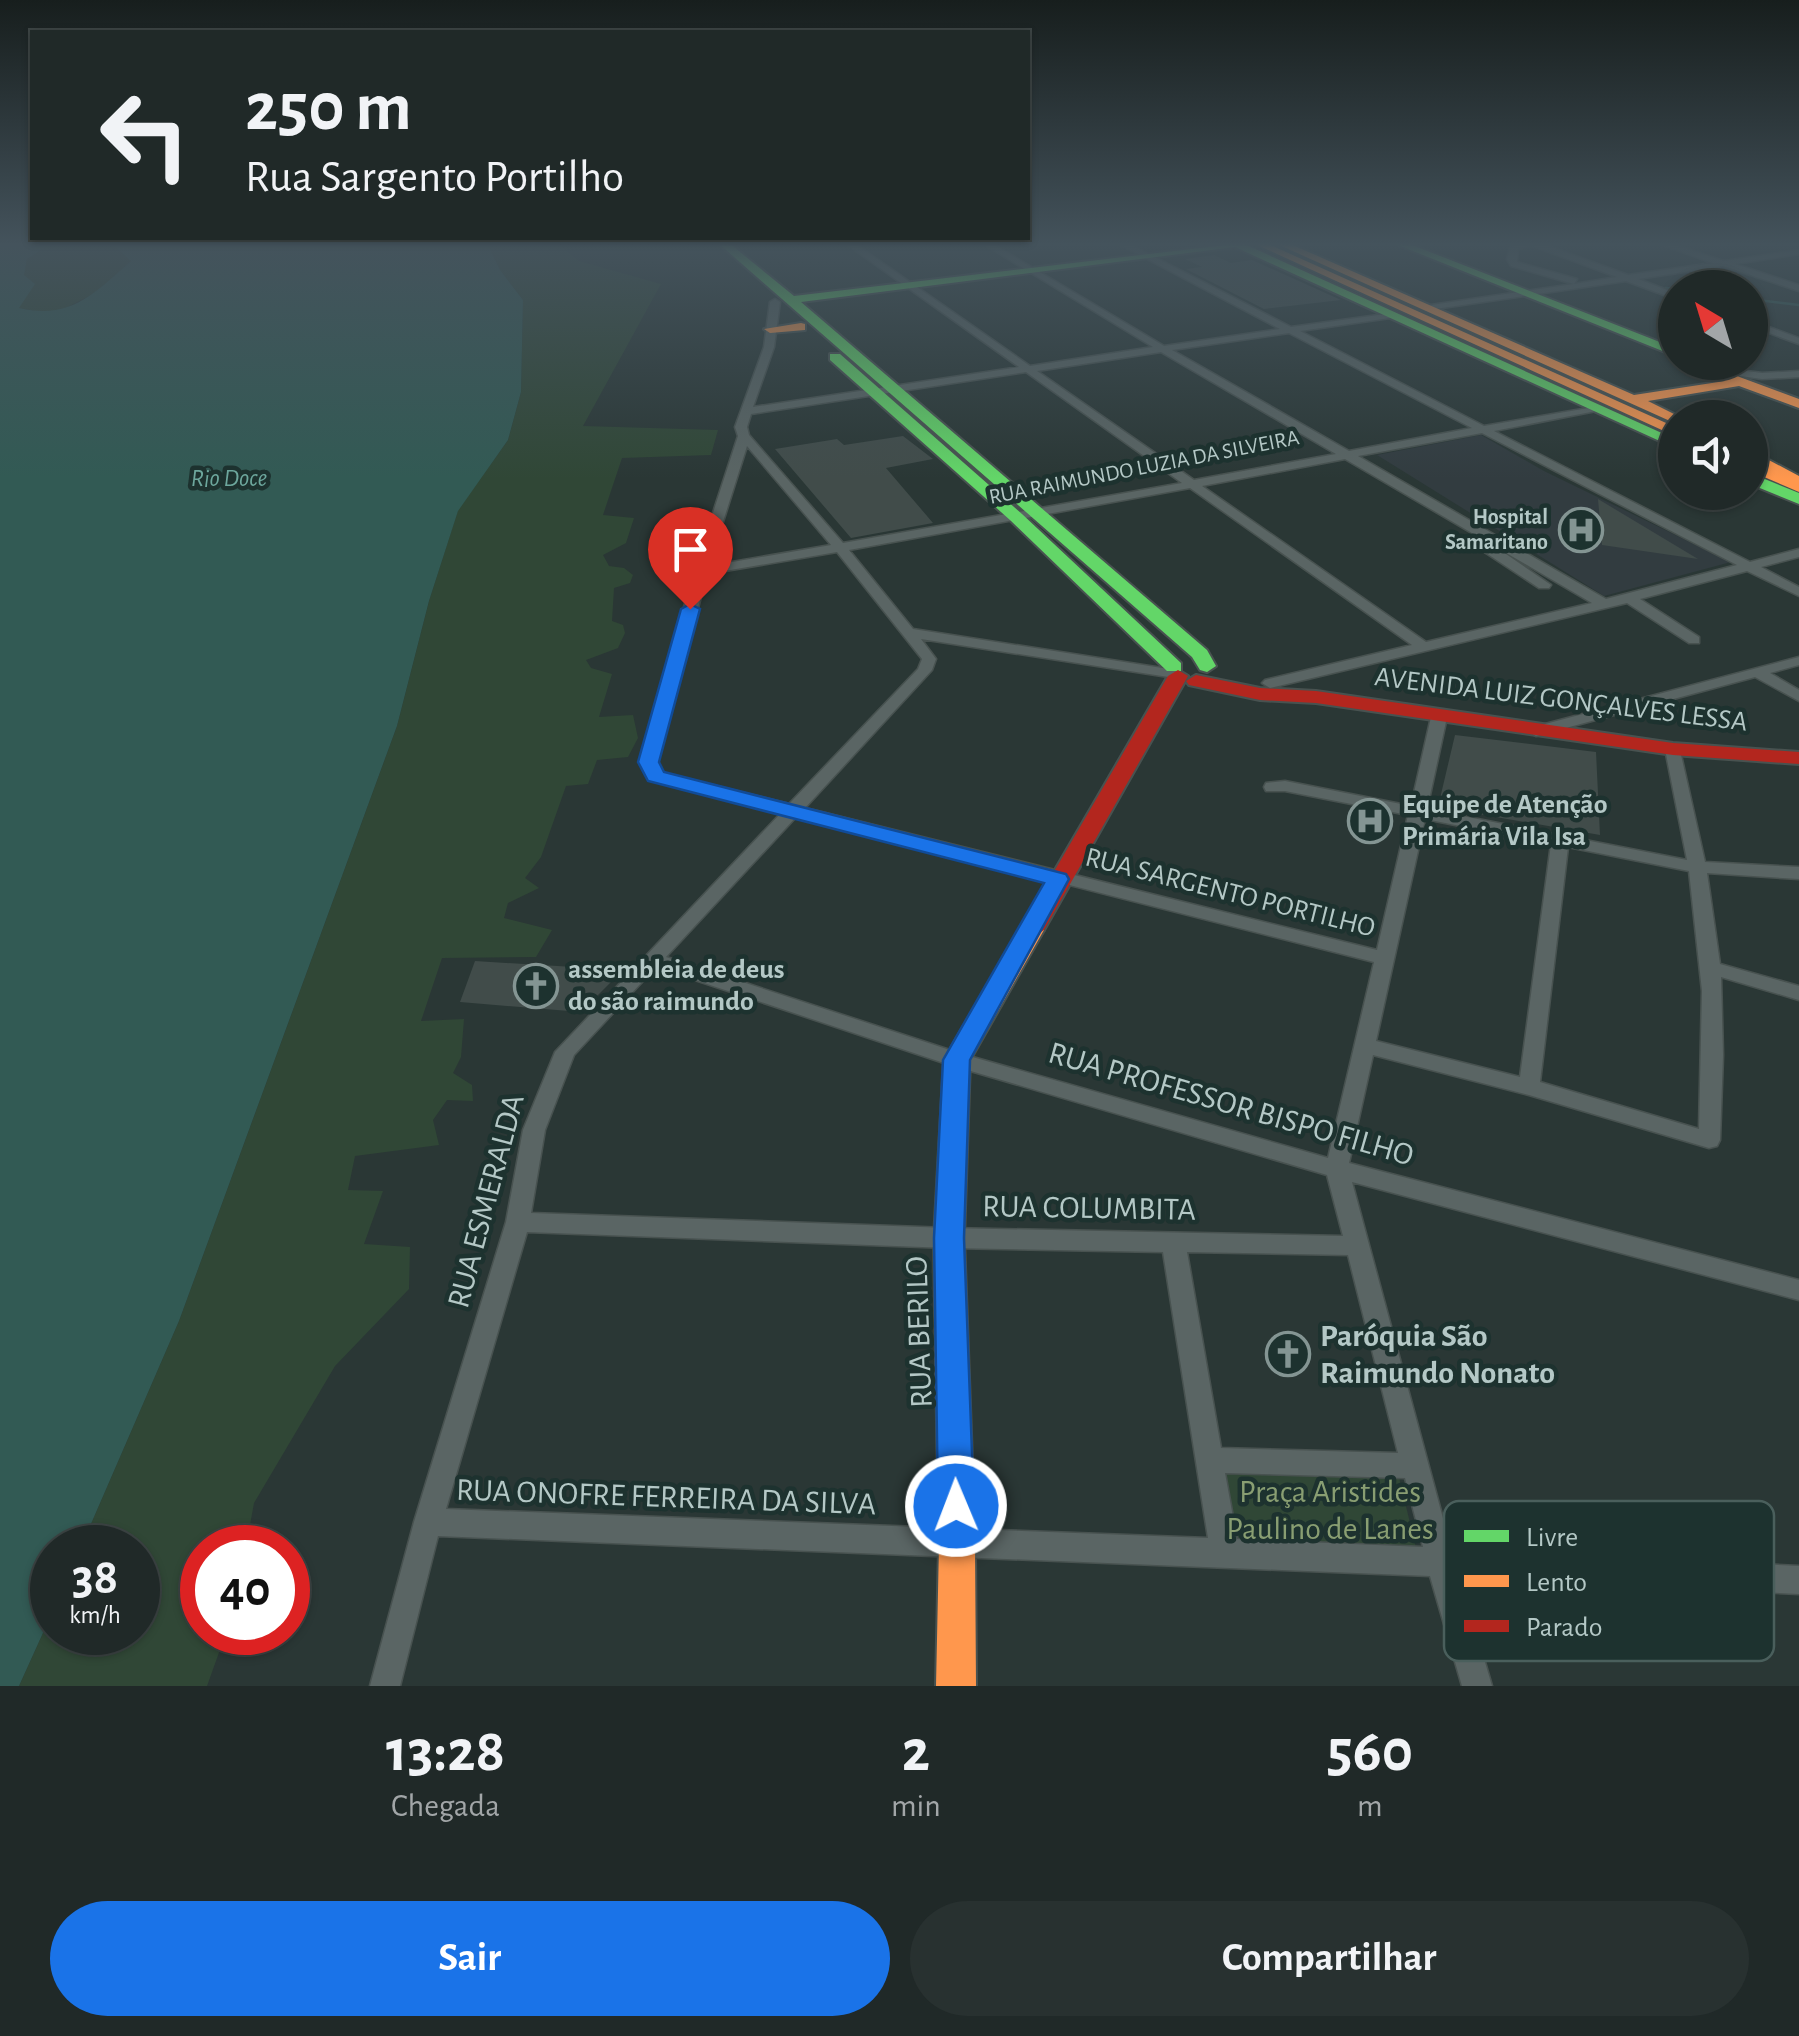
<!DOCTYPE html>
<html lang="pt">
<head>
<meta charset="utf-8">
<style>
	body { margin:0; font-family:"Alegreya Sans",sans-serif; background:#283130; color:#f1f3f6; height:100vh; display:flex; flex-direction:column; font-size:38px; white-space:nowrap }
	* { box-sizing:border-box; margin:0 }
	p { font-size:32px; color:#a2a6a8 }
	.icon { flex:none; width:55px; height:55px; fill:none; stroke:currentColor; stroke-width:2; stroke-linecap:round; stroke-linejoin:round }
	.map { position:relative; height:1686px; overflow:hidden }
	.side { display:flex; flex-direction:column; background:#202928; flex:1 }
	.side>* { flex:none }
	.top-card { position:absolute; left:30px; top:30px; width:1000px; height:210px; border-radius:0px; box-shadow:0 2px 8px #0004,0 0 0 2px #3d4545; background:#202928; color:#f1f3f6; overflow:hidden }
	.needle { width:65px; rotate:322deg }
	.tools { position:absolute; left:1658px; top:270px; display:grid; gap:20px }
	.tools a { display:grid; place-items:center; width:110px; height:110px; border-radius:50%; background:#202928; box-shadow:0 2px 8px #0004,0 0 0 2px #3d4545; font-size:50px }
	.speed { position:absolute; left:30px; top:1525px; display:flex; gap:20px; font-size:50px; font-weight:700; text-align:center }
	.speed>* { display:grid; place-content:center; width:130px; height:130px; border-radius:50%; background:#202928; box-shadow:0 2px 8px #0004,0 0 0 2px #3d4545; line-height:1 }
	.speed small { font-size:25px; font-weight:400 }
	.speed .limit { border:15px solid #d22; background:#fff; color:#111 }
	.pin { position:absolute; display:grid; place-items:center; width:85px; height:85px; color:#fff; margin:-102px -42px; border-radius:50% 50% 50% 0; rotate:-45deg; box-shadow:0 0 10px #0007 }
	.pin .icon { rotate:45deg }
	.me { position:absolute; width:110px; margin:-55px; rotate:359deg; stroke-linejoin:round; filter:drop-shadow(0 0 8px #0008) }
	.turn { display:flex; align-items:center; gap:35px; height:210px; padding:0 50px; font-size:45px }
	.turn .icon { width:130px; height:130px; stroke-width:2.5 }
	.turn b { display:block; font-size:70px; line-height:85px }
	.eta { display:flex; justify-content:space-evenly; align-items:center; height:170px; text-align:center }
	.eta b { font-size:60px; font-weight:700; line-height:70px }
	.action { display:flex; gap:20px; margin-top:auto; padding:20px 50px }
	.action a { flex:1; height:115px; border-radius:60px; background:#1a73e8; color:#fff; font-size:40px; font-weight:700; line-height:115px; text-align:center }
	.action a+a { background:#283130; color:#f1f3f6 }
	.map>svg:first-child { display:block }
	.medical { fill:#323c40 }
	.green { fill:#304736 }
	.water { fill:#325a54 }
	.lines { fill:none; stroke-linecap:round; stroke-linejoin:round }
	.stream { stroke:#325a54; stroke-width:2.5 }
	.building { fill:#414c4a }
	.street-casing { stroke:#485250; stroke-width:3 }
	.fast-casing { stroke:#485250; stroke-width:4 }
	.slow-casing { stroke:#485250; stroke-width:4 }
	.jam-casing { stroke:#485250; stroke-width:4 }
	.street { fill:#5a6564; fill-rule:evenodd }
	.fast { fill:#63d668; fill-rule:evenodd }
	.slow { fill:#ff974d; fill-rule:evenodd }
	.jam { fill:#b3261e; fill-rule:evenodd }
	.route { fill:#1a73e8; stroke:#114b97; stroke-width:2.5 }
	.labels { text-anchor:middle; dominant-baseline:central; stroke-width:9; stroke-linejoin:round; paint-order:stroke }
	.far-street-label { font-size:22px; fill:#b4c8c6; stroke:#1d322f }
	.far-poi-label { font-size:22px; font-weight:bold; fill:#b4c8c6; stroke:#1d322f; text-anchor:end }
	.far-water-label { font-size:25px; font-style:italic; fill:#6da79d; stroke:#1d322f }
	.street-label { font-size:28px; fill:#b4c8c6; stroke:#1d322f }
	.poi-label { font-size:28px; font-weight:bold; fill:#b4c8c6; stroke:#1d322f; text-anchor:start }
	.near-street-label { font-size:32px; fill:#b4c8c6; stroke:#1d322f }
	.near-poi-label { font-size:32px; font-weight:bold; fill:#b4c8c6; stroke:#1d322f; text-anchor:start }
	.near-park-label { font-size:32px; fill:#899e72; stroke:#1d322f }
	.key { fill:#1d322f; stroke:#4a5f5c; stroke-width:2.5 }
	.key-label { font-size:28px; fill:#b4c8c6 }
</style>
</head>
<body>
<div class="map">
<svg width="1799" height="1686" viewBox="0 0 1799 1686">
	<rect width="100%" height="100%" fill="#2a3735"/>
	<path class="medical" d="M1481,435L1544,471L1731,562L1604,596L1377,455Z"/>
	<path class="green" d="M52,243H111L132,260L97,292L54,314L18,308L34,284L23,275L27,259Z
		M487,243H557L579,261L661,284L583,426L718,430L711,455L622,458L603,515L634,518L626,543L603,555L609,566L624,568L633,575L630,583L614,588L612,621L623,625L625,633L618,648L586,660L591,668L612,674L599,717L633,715L638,738L628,757L597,760L588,784L566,786L541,857L525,878L539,888L508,903L504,918L552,930L536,957L442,958L421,1021L464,1019L461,1057L453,1073L472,1085L473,1101L447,1100L433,1120L439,1145L355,1156L348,1190L383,1191L364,1244L410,1247L409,1289L335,1366L254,1503L246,1547L202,1548V1632L226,1633L207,1686H19L52,1613V1632H138V1548L81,1547L179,1321L397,726L429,601L458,510L508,440L521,392L523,300L500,270Z
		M1215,1465L1398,1473L1417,1552L1228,1548Z"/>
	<path class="water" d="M0,243H52L27,259L24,275L35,284L19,308C70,320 94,294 131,261L111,243H487L500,270L523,300L521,392L508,440L458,511L429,601L397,726L179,1321L81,1547L52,1548V1613L19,1686H0Z"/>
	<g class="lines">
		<path class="stream" d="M1666,288L1675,289
			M1750,299L1799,305"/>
	</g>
	<path class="building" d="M1214,255L1231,263L1252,260L1341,300L1264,309L1186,269L1202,267L1185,259Z
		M903,436L933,459L886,468L933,523L851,538L775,449L837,439L844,445Z
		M1598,499L1698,559L1602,545Z
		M1455,735L1596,752L1600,835L1438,807Z
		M475,961L623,970L581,1012L460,1002Z"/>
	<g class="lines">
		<defs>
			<path id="street" d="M845,243H854L1030,366L1153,347L982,243H991L1164,346L1280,329L1117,243H1127L1291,327L1393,313V317L1390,318L1300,331L1484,426L1600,406V410L1596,411L1494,431L1750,562L1799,549V557L1761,567L1799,587V596L1747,571L1640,599L1699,637V643H1689L1627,603L1270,688L1262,683L1265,680L1412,645L1190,488L849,550L913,629L1175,670L1182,674L1175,678L921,639L936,659L932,670L805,808L1377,950L1408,815L1285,791H1266L1264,787L1266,783L1285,781L1411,806L1431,717L1439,712L1447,717L1427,809L1687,860L1665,749L1667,746H1679L1705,862L1799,867V879L1707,873L1720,964L1799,986V1000L1721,977L1723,1055L1720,1140L1717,1146L1709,1148L1529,1095L1373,1055L1349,1163L1799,1280V1300L1352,1182L1451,1548L1799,1566V1594L1460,1577L1492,1686H1462L1430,1576L438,1536L400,1686H370L414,1522L506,1222L523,1130L555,1052L781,813L650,779L641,762L694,571L738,436L735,427L764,347L770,302L775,299L780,302L774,347L753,407L1019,367ZM1289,333L1472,428L1349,451L1172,350ZM1161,352L1336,454L1194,480L1037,371ZM1026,372L1182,483L843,543L749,435L747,427L751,414ZM1482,433L1737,565L1606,599L1358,456ZM747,446L831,545L709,566ZM1345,459L1592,603L1426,642L1202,486ZM837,552L922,659L918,669L789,804L663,773L657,762L707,574ZM797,816L1374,962L1328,1158L962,1054L666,957ZM1425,819L1551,844L1520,1077L1376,1041ZM1568,847L1689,871L1702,991L1699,1129L1540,1082ZM656,967L950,1065L1327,1175L1343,1236L949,1228L531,1213L545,1130L574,1055ZM527,1232L949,1248L1163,1252L1208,1538L446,1509ZM1187,1252L1348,1255L1398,1453L1221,1448ZM1225,1473L1405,1478L1423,1547L1237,1539Z
				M1520,243H1540L1628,275L1713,263L1657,243H1669L1724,261L1799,250V254L1735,264L1799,285V291L1723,266L1638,279L1675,293V299L1626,281L1428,310L1426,308L1431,305L1574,284L1511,266L1507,259L1510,248ZM1530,245L1617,277L1574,284L1577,279L1517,262L1518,249Z
				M1750,320L1799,338V344L1750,326Z
				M1723,368L1762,373L1799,371V377L1762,379L1719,373V369Z
				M1485,542L1490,543L1551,585L1549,588H1539L1480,549V543Z
				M1799,657V665L1770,673L1799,690V701L1755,677L1536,736L1528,731L1530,728Z"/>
			<path id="fast" d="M718,243H729L794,296L1242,243L1675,439V448L1235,247L801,302L1207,650L1216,666L1207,672L1200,670L1192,657Z
				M1393,243H1407L1675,348V356Z
				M830,354H840L1022,514L1181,663V671H1167L1010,520L830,360Z
				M1750,473L1799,493V504L1750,484Z"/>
			<path id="slow" d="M1253,243H1266L1675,427V436Z
				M1275,243H1288L1634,395L1725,381L1680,362H1699L1799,399V408L1739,386L1648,401L1682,418L1670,421Z
				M801,323L805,324V330L770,333L764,329Z
				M1750,450L1799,476V492L1750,471V462L1754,463L1750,460Z
				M1032,922L1044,930L970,1060L964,1238L975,1545L976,1686H936L939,1545L934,1238L944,1060L1023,924Z"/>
			<path id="jam" d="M1178,670L1188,676L1044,930L1032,938L1023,936L1020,930L1168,676Z
				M1196,675L1260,688L1316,691L1673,743L1799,752V764L1673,755L1316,703L1260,700L1189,685L1186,681Z"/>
		</defs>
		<use href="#street" class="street-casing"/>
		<use href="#fast" class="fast-casing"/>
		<use href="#slow" class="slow-casing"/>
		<use href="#jam" class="jam-casing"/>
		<use href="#street" class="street"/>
		<use href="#fast" class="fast"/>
		<use href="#slow" class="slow"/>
		<use href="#jam" class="jam"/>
	</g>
	<linearGradient id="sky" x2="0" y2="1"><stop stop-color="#171e1d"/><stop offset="0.51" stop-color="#44535c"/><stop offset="1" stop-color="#44535c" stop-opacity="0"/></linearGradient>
	<rect width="1799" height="479" fill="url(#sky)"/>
	<path class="route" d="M690,604L700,609L659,762L664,772L1066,874L1069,879L970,1060L964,1238L974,1506L969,1518L956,1524L943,1518L938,1506L934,1238L943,1060L1044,883L648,781L638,762L681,609Z"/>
	<defs>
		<symbol id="hospital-ring" viewBox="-11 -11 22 22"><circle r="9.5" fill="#1d322f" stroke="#849593" stroke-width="1.5"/><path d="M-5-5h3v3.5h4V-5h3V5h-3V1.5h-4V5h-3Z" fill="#849593"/></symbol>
		<symbol id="church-ring" viewBox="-11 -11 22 22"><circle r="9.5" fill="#1d322f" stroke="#849593" stroke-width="1.5"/><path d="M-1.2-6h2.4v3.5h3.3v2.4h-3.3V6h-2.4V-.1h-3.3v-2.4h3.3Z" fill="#849593"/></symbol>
	</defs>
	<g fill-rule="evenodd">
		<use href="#hospital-ring" x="1556" y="505" width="50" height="50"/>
		<use href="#hospital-ring" x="1345" y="796" width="50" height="50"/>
		<use href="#church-ring" x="511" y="961" width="50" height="50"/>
		<use href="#church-ring" x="1263" y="1329" width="50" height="50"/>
	</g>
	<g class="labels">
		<g class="far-street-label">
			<text transform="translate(1144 467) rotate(-11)">RUA RAIMUNDO LUZIA DA SILVEIRA</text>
		</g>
		<g class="far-poi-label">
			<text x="1548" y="517">Hospital<tspan x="1548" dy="25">Samaritano</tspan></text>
		</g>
		<g class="far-water-label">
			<text x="229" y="478">Rio Doce</text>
		</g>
		<g class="street-label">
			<text transform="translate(1561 700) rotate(7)">AVENIDA LUIZ GONÇALVES LESSA</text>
			<text transform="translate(1230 893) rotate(14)">RUA SARGENTO PORTILHO</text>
		</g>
		<g class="poi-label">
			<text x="1402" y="805">Equipe de Atenção<tspan x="1402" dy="32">Primária Vila Isa</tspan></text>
			<text x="568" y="970">assembleia de deus<tspan x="568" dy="32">do são raimundo</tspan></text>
		</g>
		<g class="near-street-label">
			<text transform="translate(1231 1104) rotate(16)">RUA PROFESSOR BISPO FILHO</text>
			<text transform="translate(486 1201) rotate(-75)">RUA ESMERALDA</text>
			<text transform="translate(1089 1208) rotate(1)">RUA COLUMBITA</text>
			<text transform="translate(919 1332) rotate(-92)">RUA BERILO</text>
			<text transform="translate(666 1497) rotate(2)">RUA ONOFRE FERREIRA DA SILVA</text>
		</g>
		<g class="near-poi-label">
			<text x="1320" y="1336">Paróquia São<tspan x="1320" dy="37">Raimundo Nonato</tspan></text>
		</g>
		<g class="near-park-label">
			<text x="1330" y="1492">Praça Aristides<tspan x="1330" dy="37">Paulino de Lanes</tspan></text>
		</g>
	</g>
	<rect x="1444" y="1501" width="330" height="160" rx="15" class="key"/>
	<rect x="1464" y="1530" width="45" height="12" fill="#63d668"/>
	<rect x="1464" y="1575" width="45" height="12" fill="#ff974d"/>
	<rect x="1464" y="1620" width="45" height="12" fill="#b3261e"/>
	<g class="key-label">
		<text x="1526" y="1546">Livre</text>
		<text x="1526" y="1591">Lento</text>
		<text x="1526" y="1636">Parado</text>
	</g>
</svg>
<div class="tools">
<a><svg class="needle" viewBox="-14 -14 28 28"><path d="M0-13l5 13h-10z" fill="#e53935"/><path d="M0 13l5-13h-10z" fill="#a2a6a8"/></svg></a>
<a><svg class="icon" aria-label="sound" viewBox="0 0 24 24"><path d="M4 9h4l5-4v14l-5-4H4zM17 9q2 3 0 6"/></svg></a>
</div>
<div class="speed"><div>38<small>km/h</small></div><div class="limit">40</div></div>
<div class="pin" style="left:690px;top:609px;background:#d93025"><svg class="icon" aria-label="arrive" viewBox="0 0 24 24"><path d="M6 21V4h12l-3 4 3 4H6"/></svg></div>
<svg class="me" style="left:956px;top:1506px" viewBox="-20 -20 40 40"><circle r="17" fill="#1a73e8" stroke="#fff" stroke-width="3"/><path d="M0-11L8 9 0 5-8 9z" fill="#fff"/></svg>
<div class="top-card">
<div class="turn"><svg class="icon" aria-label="left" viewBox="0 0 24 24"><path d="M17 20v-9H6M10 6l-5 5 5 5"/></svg><div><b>250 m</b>Rua Sargento Portilho</div></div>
</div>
</div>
<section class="side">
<div class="eta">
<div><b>13:28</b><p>Chegada</p></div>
<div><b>2</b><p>min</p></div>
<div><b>560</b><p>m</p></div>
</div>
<div class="action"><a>Sair</a><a>Compartilhar</a></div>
</section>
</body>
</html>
